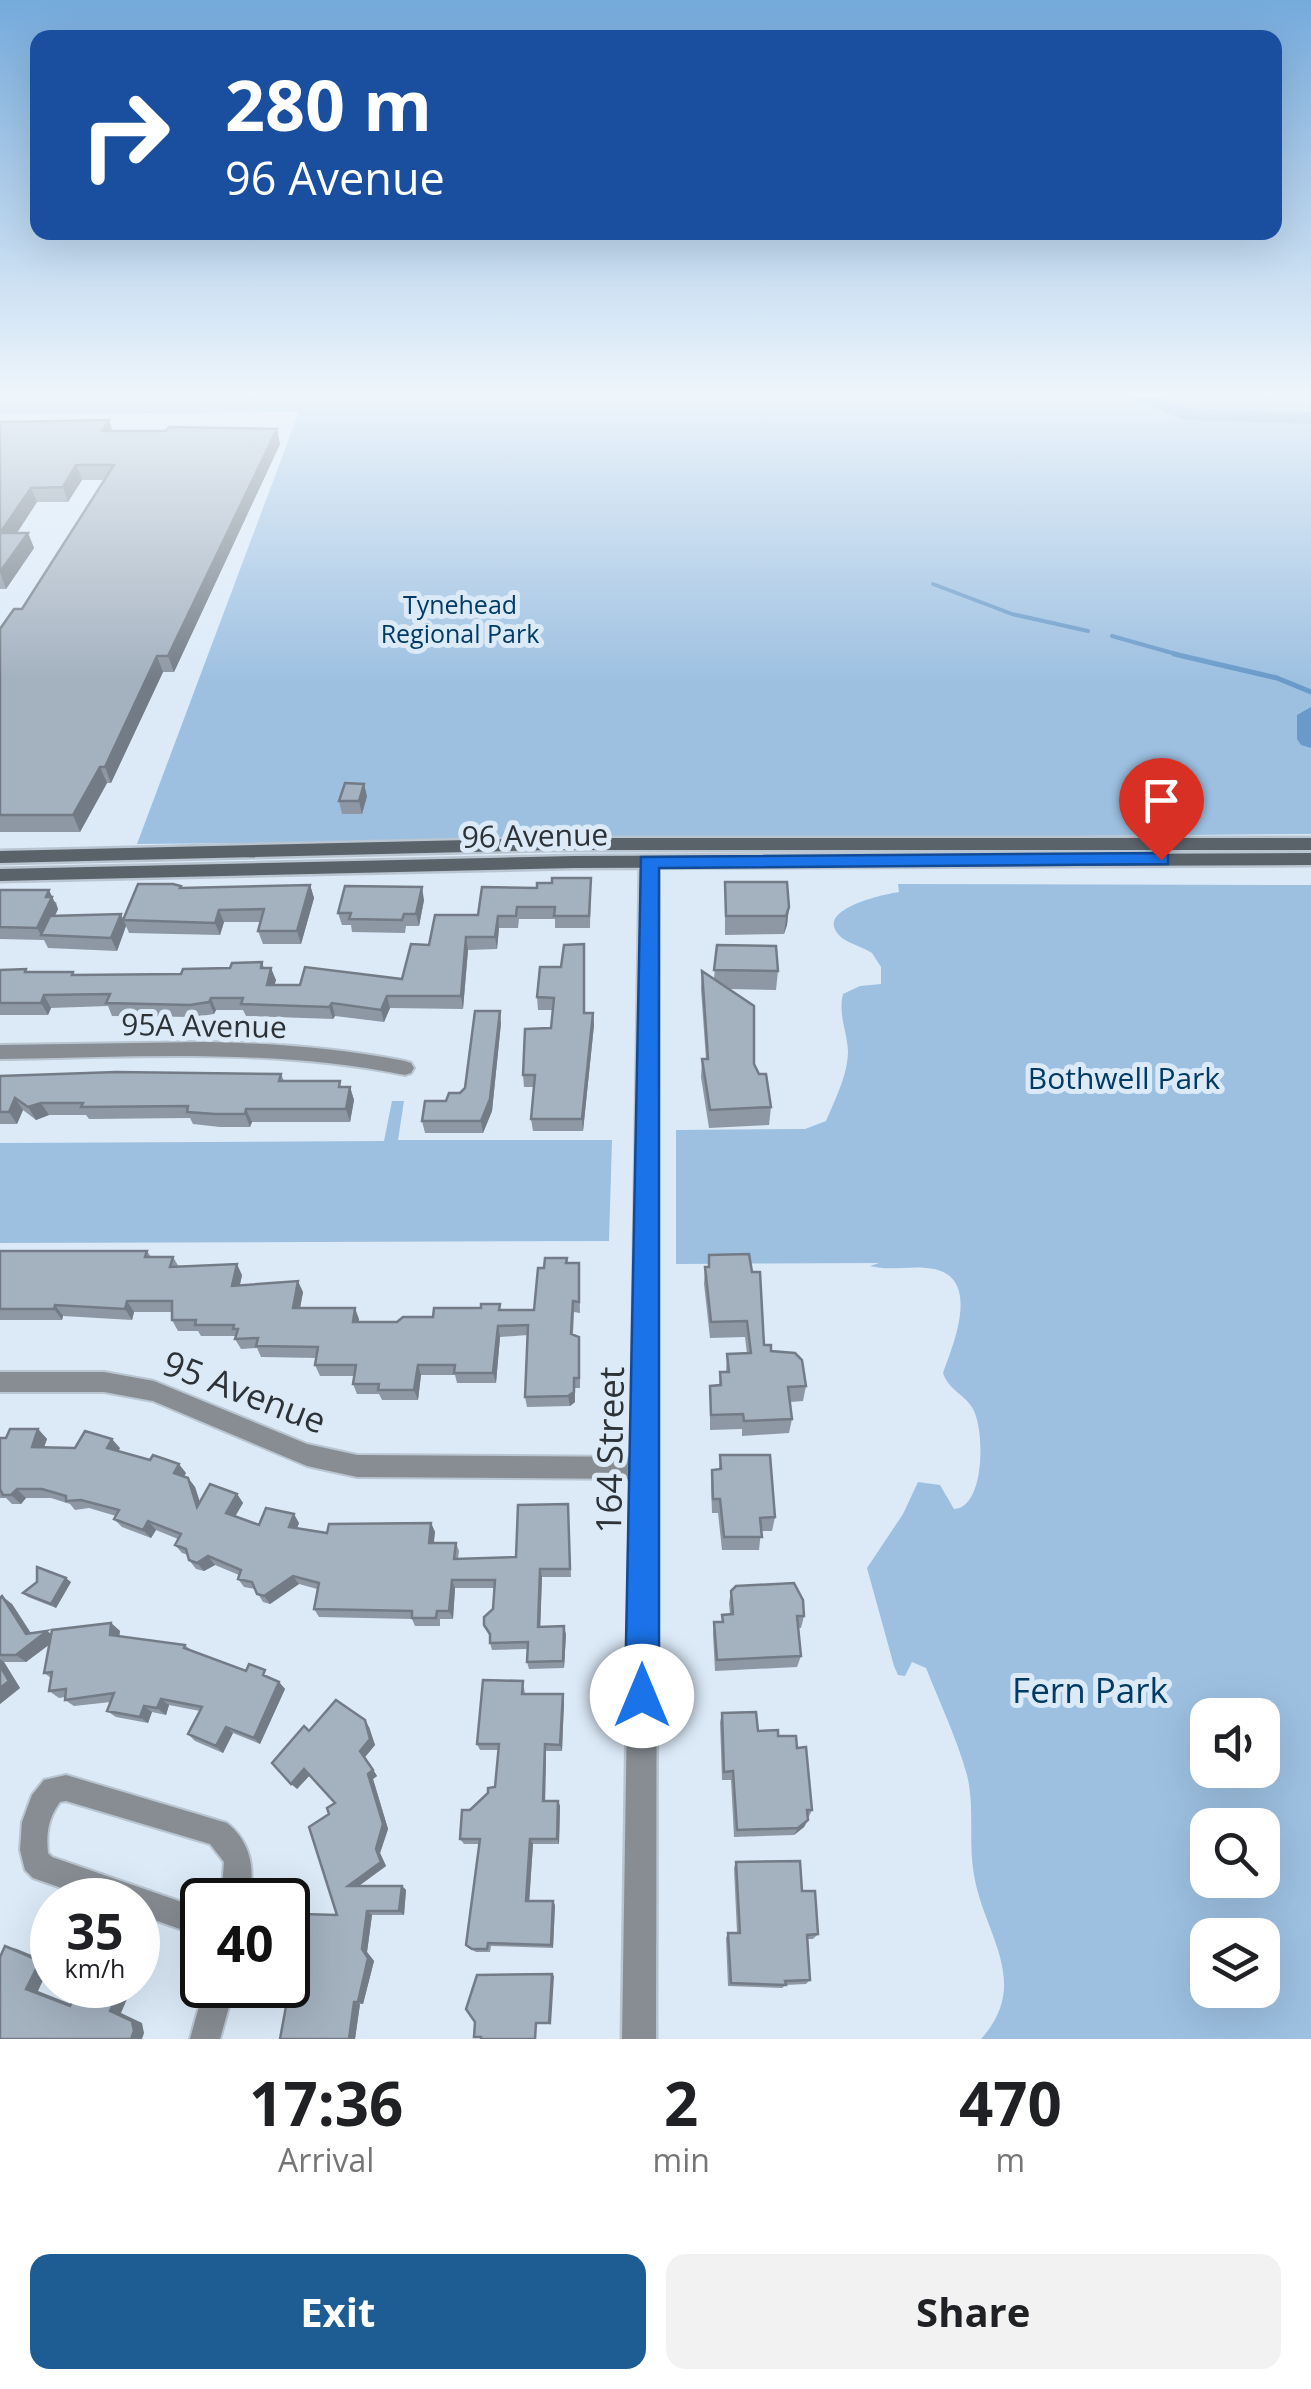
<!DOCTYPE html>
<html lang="en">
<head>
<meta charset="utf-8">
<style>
	body { margin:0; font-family:"Open Sans",sans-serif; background:#f2f2f2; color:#202124; height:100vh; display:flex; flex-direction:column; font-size:38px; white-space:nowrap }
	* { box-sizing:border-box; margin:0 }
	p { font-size:32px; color:#757577 }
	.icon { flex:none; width:55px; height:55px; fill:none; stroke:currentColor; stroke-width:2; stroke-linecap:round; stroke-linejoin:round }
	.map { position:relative; height:2039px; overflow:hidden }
	.sheet { display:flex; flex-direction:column; background:#fff; flex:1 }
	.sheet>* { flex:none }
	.banner { position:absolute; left:30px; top:30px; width:1252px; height:210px; border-radius:20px; box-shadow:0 10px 40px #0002; background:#1a4fa0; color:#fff; overflow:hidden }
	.controls { position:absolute; left:1190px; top:1698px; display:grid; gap:20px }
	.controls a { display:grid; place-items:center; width:90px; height:90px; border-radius:20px; background:#fff; box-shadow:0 10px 40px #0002; font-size:50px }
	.speed { position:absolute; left:30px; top:1878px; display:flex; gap:20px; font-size:50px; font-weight:700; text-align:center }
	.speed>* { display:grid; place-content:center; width:130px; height:130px; border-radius:50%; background:#fff; box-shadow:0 10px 40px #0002; line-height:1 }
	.speed small { font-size:25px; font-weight:400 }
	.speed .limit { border:5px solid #111; border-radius:15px; background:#fff; color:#111 }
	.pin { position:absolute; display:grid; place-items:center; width:85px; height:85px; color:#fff; margin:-102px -42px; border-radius:50% 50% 50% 0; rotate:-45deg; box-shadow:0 0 10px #0007 }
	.pin .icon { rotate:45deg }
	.me { position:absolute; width:110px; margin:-55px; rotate:0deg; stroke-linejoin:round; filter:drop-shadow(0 0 8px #0008) }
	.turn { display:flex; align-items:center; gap:35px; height:210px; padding:0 30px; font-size:45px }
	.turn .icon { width:130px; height:130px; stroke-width:2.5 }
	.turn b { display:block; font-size:70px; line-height:85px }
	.eta { display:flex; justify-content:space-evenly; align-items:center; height:170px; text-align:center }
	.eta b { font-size:60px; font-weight:700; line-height:70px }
	.primary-button { display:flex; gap:20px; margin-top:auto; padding:20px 30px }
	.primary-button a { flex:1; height:115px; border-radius:20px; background:#1d5d93; color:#fff; font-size:40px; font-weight:700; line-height:115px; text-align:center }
	.primary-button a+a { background:#f2f2f2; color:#202124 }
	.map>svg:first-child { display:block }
	.green { fill:#9dc0e1; fill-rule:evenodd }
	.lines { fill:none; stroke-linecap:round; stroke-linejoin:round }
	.stream-far1 { stroke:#6a9ac9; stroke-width:4 }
	.stream { stroke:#6a9ac9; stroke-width:5 }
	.river { fill:#6a9ac9; fill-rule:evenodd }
	.minor-casing { stroke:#b9c5d1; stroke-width:4 }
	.tertiary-casing { stroke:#b9c5d1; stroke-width:5 }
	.secondary-casing { stroke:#b9c5d1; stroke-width:5 }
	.minor { fill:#878d93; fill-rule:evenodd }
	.tertiary { fill:#878d93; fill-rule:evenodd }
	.secondary { fill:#5a626a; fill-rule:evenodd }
	.wall { fill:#8d98a4 }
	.shaded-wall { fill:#737c86 }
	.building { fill:#a4b1bf; stroke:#737c86; stroke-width:2.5 }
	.route { fill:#1a73e8; stroke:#114b97; stroke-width:2.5 }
	.labels { text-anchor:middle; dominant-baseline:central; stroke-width:10; stroke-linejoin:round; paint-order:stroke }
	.far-park-label { font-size:25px; fill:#003b66; stroke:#dceaf8 }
	.street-label { font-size:30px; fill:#2d3237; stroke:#dceaf8 }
	.park-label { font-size:30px; fill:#003b66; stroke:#dceaf8 }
	.near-street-label { font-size:35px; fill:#2d3237; stroke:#dceaf8 }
	.near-park-label { font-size:35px; fill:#003b66; stroke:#dceaf8 }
</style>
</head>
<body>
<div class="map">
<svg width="1311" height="2039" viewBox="0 0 1311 2039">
	<rect width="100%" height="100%" fill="#dceaf8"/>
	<path class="green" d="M0,396H1311V834L137,844L299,412L0,414Z
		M898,884L1311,885V2039H981C1032,1982 984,1935 974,1875C968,1842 975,1808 967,1775C957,1739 940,1703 926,1668L912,1662L905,1676L898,1675L894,1666L867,1568L903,1514L918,1482L940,1485L954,1509C985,1508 985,1430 973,1409C965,1394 949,1391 943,1373C954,1342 984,1272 926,1268C907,1266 889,1271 870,1266L879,1263L676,1264V1130L805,1129L826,1121C835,1100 848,1074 848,1051C847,1031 838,1015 843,994L860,986L881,984V967L872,953C863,947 850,944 842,938C809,910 885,894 899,892ZM1208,1715H1262V1770H1208ZM1208,1825H1262V1880H1208ZM1208,1935H1262V1990H1208Z
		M392,1101H404L398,1140H612L609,1241L0,1243V1143L384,1141Z"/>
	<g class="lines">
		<path class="stream-far1" d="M933,584L1012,614L1088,631
			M1112,636L1183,656"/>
		<path class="stream" d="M1174,654L1277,678L1311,692"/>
		<path class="river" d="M1126,396H1153L1187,408L1311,412V424L1184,420Z
			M1311,707V748L1301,745L1297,739V715Z"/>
		<defs>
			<path id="minor" d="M204,1042C272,1043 338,1048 405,1061L411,1063L414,1068L411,1073L405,1075C271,1048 136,1057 0,1059V1045Z
				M0,1372H104L154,1381L307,1444L357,1455L644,1457L652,1460L655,1468L652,1476L644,1479L357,1477L307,1466L153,1401L104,1392H0Z
				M66,1775L227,1823C252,1843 255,1870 249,1900H221L224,1862L210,1844L66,1801L60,1802C48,1818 46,1834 48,1853L52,1857L202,1909V1937L138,1914V1900H96L33,1878L25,1870L20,1850L22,1822L32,1795L44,1780Z
				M205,1985H235L220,2039H190Z"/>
			<path id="tertiary" d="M649,856L658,862L656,2039H622L640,862Z"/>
			<path id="secondary" d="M549,838H1311V850H549L0,863V851Z
				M1311,853V865L574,868L0,881V869L574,856Z"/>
		</defs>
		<use href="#minor" class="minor-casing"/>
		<use href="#tertiary" class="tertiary-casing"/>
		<use href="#secondary" class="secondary-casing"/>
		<use href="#minor" class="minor"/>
		<use href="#tertiary" class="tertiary"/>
		<use href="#secondary" class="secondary"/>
	</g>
	<path class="wall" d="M0,422L280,444L174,672H163L111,783H107L80,832H0V629L22,609L104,480H82L68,502H37L17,533H28L34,548L6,589H0Z
		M367,796L362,814H342L339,801Z
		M591,878L590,928H555V919H519L518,928H499L497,949L468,950L463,1009L390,1008L384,1022L335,1016L333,1019L246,1016L243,1010H216L214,1014L195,1017L112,1016L108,1006L51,1008L48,1015H0V970L28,972H73L75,975L181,974L230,968L262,962L264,968L276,980L274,985H300L402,979L429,945L478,915L537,888L552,883Z
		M725,882L789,907L787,925L784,934L725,935Z
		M310,885L314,898L301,944H263L258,931L261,922H224L220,935L129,933L126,926L117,951L48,948L44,940L0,939V890L56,902L58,909L55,915L123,920L182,888Z
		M424,900L419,926H406L405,933L352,932L351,925H342L338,913Z
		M717,945L778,971L776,990L729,989L754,1064L771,1107L769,1125L709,1128L701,1077L702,1059H706L701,989L702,971L714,979Z
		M540,967L585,1013H593L594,1025L583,1131H533L531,1119L534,1087H524L523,1075L551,1028L553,1010H538L537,997Z
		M501,1023L492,1111L483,1133H425L422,1121L446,1101L460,1093L465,1088Z
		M281,1074L284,1081L350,1087L354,1100L350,1122H252L250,1127H220L193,1124L190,1118L89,1119L86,1115H49L36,1120L23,1110L17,1124H0V1076Z
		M0,1251H147L151,1257H173L179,1267L242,1275L240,1285L303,1292L300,1308L359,1319V1322H397L433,1317L501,1310H534L544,1268L567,1258L568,1263H579L580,1313L574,1312L573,1335L580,1348V1388H575V1402L570,1406L527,1407L525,1397L528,1335L500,1337L496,1383H457L455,1375H421L418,1400H382L379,1394H357L353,1384L354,1376H320L315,1365L317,1358L261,1357L257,1348L241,1349L235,1339L236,1336H201L198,1331H178L172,1320V1312H134L132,1320L63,1316L62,1320H0Z
		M709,1255L764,1345L806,1386L803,1401L790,1402L792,1419L789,1433L742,1436V1429L710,1430V1386L719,1385L720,1372H726L727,1354H747L745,1337L710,1338L704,1284L705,1267H708Z
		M38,1429L47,1439L44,1447L120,1448L118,1451L186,1473L184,1476L188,1478L195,1487L200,1502L237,1494L243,1503L235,1516L259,1525L299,1523L297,1528L327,1533L431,1523L435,1532L433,1543H456L459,1551L458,1559L516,1557L568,1504L571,1577H542L540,1627L566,1634L564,1668L529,1669L527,1662V1649L492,1650L490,1643V1637L484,1625L493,1609L494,1588H455L453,1619H440V1626H415L412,1619L319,1617L314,1609L317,1589L299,1584L270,1604L263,1602L255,1589L244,1587L238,1579L239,1575L215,1565L204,1571L196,1569L189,1560L188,1555L182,1553L175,1545L178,1539L156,1530L151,1538L122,1527L114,1519L116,1516L89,1508L75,1510L70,1504L51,1498H26L21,1504H12L6,1498H0V1438H6Z
		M720,1455L775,1517L772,1531H761L759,1550H722L718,1513H712L711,1484L712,1470L719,1469Z
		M71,1582L56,1608L28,1597L23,1593Z
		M731,1591L804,1616L801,1628H798L801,1656L797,1667L715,1671L713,1634L714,1622H722V1615H730L729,1603Z
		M0,1598L12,1604L31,1633L47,1631L51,1634L111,1623L120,1631L119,1637L185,1645L192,1651L246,1671L271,1677V1678L279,1682L285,1689L260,1744L233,1733L223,1753L195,1741L188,1734L200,1711L169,1705L166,1715L152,1712L148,1723L116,1717L107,1711L111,1702L74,1706L65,1700V1697L59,1698L49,1691L51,1678L44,1673L49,1644L26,1662H4L20,1688L0,1704Z
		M523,1681L525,1694L564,1701L562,1751H546L545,1801H558L560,1806L559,1844H533L529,1901L555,1905L553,1948L491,1946L490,1952H476L469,1948L480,1844H464L460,1839L470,1810L495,1787L498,1750H480L477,1744Z
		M722,1713L758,1731L778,1736L797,1748L812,1810L804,1827L794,1835L734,1837L731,1780H722L720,1722Z
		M369,1727L375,1745L365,1757L377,1776L373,1779L388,1829L380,1853L386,1866L359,1886H402L406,1890L404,1915H372L367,1952L374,1961L363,2004H360L355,2039H280L337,1915L329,1814L335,1803L310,1775L297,1789L309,1731Z
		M736,1862L802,1891L818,1934L813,1939H807L810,1980L806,1984L786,1985L782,1988L728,1986L726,1938L728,1933H737L734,1868Z"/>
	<path class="shaded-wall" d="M109,420L114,435L102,431Z
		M277,429L280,444L174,672L168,656Z
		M76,465L82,480L68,502L63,487Z
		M31,488L37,502L7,548L0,533Z
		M28,533L34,548L6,589L0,572Z
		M157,656L163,672L111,783L105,767Z
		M100,767L107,783L80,832L73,815Z
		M364,784L367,796L362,814L359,801Z
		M310,885L314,898L301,944L297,931Z
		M422,887L424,900L419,926L416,914Z
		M49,890L58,909L46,936L41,935L44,940L37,928Z
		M789,907L787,925L784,934L786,916Z
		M219,910L224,922L220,935L215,923Z
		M121,914L126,926L117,951L111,938Z
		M498,916L499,928L497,949L495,937Z
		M466,937L468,950L463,1009L461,996Z
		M271,968L276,980L271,997L267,985Z
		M44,995L51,1008L48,1015L41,1003Z
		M387,996L390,1008L384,1022L381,1010Z
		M211,998L216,1010L214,1014L209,1002Z
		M332,1003L335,1016L333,1019L329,1007Z
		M500,1011L501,1023L492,1111L483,1133L481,1121Z
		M593,1013L594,1025L583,1131L582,1119Z
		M350,1087L354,1100L350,1122L346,1109Z
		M15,1098L23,1110L17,1124L9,1112Z
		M41,1103L49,1115L36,1120L28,1107Z
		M246,1109L252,1122L250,1127L245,1114Z
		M237,1264L242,1275L237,1297L232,1286Z
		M298,1281L303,1292L298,1319L293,1308Z
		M127,1301L134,1312L132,1320L125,1309Z
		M55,1305L63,1316L62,1320L54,1309Z
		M355,1308L359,1319L357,1333L353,1322Z
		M498,1326L500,1337L496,1383L493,1373Z
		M418,1365L421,1375L418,1400L414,1390Z
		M574,1378L575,1402L570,1406L568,1396Z
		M38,1429L47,1439L41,1456L32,1447Z
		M112,1439L120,1448L115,1458L107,1448Z
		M179,1464L186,1473L181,1482L174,1473Z
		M188,1478L195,1487L204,1516L197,1507Z
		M17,1489L26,1498L21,1504L11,1495Z
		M237,1494L243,1503L232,1522L226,1513Z
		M294,1514L299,1523L294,1536L289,1527Z
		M148,1521L156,1530L151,1538L143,1530Z
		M431,1523L435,1532L433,1552L429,1543Z
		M208,1556L215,1565L204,1571L197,1563Z
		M540,1569L542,1577L540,1635L538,1627Z
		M293,1576L299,1584L270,1604L264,1596Z
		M66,1578L71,1582L56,1608L51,1604Z
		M452,1580L455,1588L453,1619L449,1611Z
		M2,1596L12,1604L35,1640L47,1631L57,1639L26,1662L16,1655L26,1634Z
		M111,1623L120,1631L118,1643L110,1635Z
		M564,1626L566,1634L564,1668L563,1661Z
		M0,1659L4,1662L20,1688L0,1704Z
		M279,1682L285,1689L260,1744L254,1738Z
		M563,1694L564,1701L562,1751L560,1745Z
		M161,1699L169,1705L166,1715L157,1708Z
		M144,1706L152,1712L148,1723L140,1717Z
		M365,1720L369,1727L375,1745L365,1757L377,1776L373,1779L388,1829L380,1853L386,1866L353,1890L348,1886L376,1849L360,1751Z
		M226,1727L233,1733L223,1753L216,1746Z
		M545,1744L546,1751L545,1806L543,1801Z
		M304,1769L310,1775L297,1789L291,1784Z
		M558,1801L560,1806L559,1844L557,1839Z
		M808,1820L804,1827L794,1835L798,1828Z
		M530,1839L533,1844L529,1905L526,1901Z
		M402,1886L406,1890L404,1915L399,1911Z
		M553,1901L555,1905L553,1948L551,1945Z
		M367,1911L372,1915L367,1952L374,1961L363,2004L358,2002Z
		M5,1946L17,1949L51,1963L38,1991L81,2008L70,2006L26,1989Z
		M552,1974L554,1976L551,2025L549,2023Z
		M107,1985H111L130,1992L121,2013L142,2023L144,2033L142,2039H131L110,2011Z
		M354,2002L360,2004L355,2039H349Z"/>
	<path class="building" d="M109,420L102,431H166L169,427L277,429L168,656H157L105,767H100L73,815H0V629L14,609H22L114,465H76L63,487L31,488L0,533H28L0,572V422Z
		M345,783L364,784L359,801H339Z
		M552,878H591L589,916H554L555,907H517L516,916H498L495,937H466L461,996H387L381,1010L332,1003L329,1007L241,1004L243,998H211L209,1002L190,1005L106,1003L110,994L44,995L41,1003H0V970L26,969L25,972H73L72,975L181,974L183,969L230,968L232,963L262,962L261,968H271L267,985H300L305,967L402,979L411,944L429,945L435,915H478L482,887L537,888V883H552Z
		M725,882H787L789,907L786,916H726Z
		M138,884H173L181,886L180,888L310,885L297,931H258L264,909L219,910L215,923L123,920Z
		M345,886L422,887L416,914H404L402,920L349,919L351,913H338Z
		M0,890H49L46,897H52L37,928L0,927Z
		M121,914L111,938L41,935L50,916Z
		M584,944V1013H593L582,1119H531L535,1075H523L525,1029L551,1028L554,998L537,997L540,967H561L564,945Z
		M717,945L776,946L778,971L714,970Z
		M702,971L754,1006V1064L759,1074H766L771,1107L710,1110L702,1059H708Z
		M475,1011H500L490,1099L481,1121H422L425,1101H446L449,1093H460L465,1088Z
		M116,1072L281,1074L279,1081H340L339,1087H350L346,1109H246L245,1114H215L187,1112L188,1106L81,1107L83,1103H41L28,1107L15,1098L9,1112H0V1076Z
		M0,1251H147L145,1257H173L170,1267L237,1264L232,1286L298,1281L293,1308H355L353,1322H397L403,1317H433L434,1308H481V1304H500L499,1310H534L538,1268H544L545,1258H567L566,1263H579V1302L573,1301L571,1334L579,1337V1378H574V1392L568,1396L525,1397L528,1325L498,1326L493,1373H454L455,1365H418L414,1390H378L379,1384H353L356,1365H315L318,1347L256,1346L258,1338L235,1339L238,1329H233L234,1325H195L196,1320H172V1301H127L125,1309L55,1305L54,1309H0Z
		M749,1254L752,1272H760L764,1345H771V1351L795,1353L802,1360L806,1386L788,1387L792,1419L744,1421L743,1414L711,1415L710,1386L721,1385L720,1372H729L727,1354L751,1353L747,1321L711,1322L705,1267H709V1255Z
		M10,1429H38L32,1447L75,1448L85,1431L112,1439L107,1448L150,1460L153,1455L179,1464L174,1473L188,1478L197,1507L210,1484L237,1494L226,1513L259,1525L266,1508L294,1514L289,1527L327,1533L329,1524L431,1523L429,1543H456L454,1559L516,1557L518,1505L568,1504L570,1569H540L538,1627L564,1626L563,1661L527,1662L528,1642L490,1643V1634L484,1625V1617L493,1609L495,1580H452L449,1611H437L436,1618H412V1611L314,1609L319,1583L293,1576L264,1596L257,1594L252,1582L238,1579L241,1570L208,1556L197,1563L189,1560L186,1549L175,1545L181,1534L148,1521L143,1530L114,1519L119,1510L81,1500L66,1501V1496L42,1489H17L11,1495H3L0,1489V1438H6Z
		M720,1455H770L775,1517L760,1518L762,1537H724L720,1499H713L712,1470L721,1469Z
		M37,1567L66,1578L51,1604L23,1593L37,1582Z
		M794,1583L803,1600L804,1616H797L801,1656L717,1660L714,1622H723L722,1615L733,1614L731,1591L736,1586Z
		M2,1596L26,1634L47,1631L16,1655H0V1598Z
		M111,1623L110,1635L185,1645L184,1648L246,1671L249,1664L265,1670L263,1675L279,1682L254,1738L226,1727L216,1746L188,1734L202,1707L161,1699L157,1708L144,1706L140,1717L107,1711L114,1693L65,1700L66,1689L49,1691L52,1672L44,1673L52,1630Z
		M0,1666L9,1681L0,1688Z
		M483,1680L523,1681L522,1694H563L560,1745L545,1744L543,1801H558L557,1839H530L526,1901H553L551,1945L488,1943L487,1949H472L466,1945L480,1839H460L462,1810H470L488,1793V1788L495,1787L499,1744H477Z
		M336,1700L365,1720L370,1739L360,1751L373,1770L368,1774L383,1824L376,1849L381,1862L348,1886H402L399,1911H367L362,1949L368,1958L358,2002H354L349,2039H280L303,1914L337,1915L309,1827L329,1814L327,1808L335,1803L304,1769L291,1784L272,1763L304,1726L309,1731Z
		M756,1712L758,1731L778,1730V1736H796L797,1748L806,1747L812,1810H807L808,1820L798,1828L737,1830L733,1771L724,1772L722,1713Z
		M800,1861L802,1891H815L818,1934L807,1935L810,1980L785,1981L786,1985L731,1983L728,1933H740L736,1862Z
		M5,1946L40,1961L26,1989L70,2006L80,1985H107L120,1990L110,2011L132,2021L134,2031L131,2039H0V1957Z
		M552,1974L549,2023H536L535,2039H481V2037H474L475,2022L466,2009L477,1975Z"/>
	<linearGradient id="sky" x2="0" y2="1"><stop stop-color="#75aadc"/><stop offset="0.58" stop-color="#eff6fc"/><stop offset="1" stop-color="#eff6fc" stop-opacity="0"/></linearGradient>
	<rect width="1311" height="681" fill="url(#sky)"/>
	<path class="route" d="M1161,853L1168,855V864L659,868V1696L654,1708L642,1713L630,1708L625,1696L641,857Z"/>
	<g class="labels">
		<g class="far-park-label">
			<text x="460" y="604">Tynehead<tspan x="460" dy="29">Regional Park</tspan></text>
		</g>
		<g class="street-label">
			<text transform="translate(535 835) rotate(-1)">96 Avenue</text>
			<text transform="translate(204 1025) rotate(1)">95A Avenue</text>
		</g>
		<g class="park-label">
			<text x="1124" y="1077">Bothwell Park</text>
		</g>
		<g class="near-street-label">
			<text transform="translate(245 1391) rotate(21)">95 Avenue</text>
			<text transform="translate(609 1450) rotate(-89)">164 Street</text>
		</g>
		<g class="near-park-label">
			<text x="1090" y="1689">Fern Park</text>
		</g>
	</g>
</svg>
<div class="controls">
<a><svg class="icon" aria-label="sound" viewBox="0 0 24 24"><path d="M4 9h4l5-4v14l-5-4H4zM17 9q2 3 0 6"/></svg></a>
<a><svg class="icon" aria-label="search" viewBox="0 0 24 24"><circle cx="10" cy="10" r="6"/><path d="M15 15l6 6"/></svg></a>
<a><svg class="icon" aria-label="layers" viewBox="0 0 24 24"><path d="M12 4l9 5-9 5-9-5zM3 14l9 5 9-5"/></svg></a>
</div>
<div class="speed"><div>35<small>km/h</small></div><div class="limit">40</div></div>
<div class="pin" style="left:1161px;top:860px;background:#d93025"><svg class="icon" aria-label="arrive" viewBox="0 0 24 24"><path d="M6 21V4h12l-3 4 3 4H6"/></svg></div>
<svg class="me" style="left:642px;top:1696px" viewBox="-20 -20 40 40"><circle r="19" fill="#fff"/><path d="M0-13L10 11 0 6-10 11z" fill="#1a73e8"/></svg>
<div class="banner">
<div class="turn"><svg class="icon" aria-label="right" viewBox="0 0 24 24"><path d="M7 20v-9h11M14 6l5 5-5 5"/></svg><div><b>280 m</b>96 Avenue</div></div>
</div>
</div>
<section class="sheet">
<div class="eta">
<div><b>17:36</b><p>Arrival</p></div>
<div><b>2</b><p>min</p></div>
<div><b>470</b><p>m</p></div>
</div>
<div class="primary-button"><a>Exit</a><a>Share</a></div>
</section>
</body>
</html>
